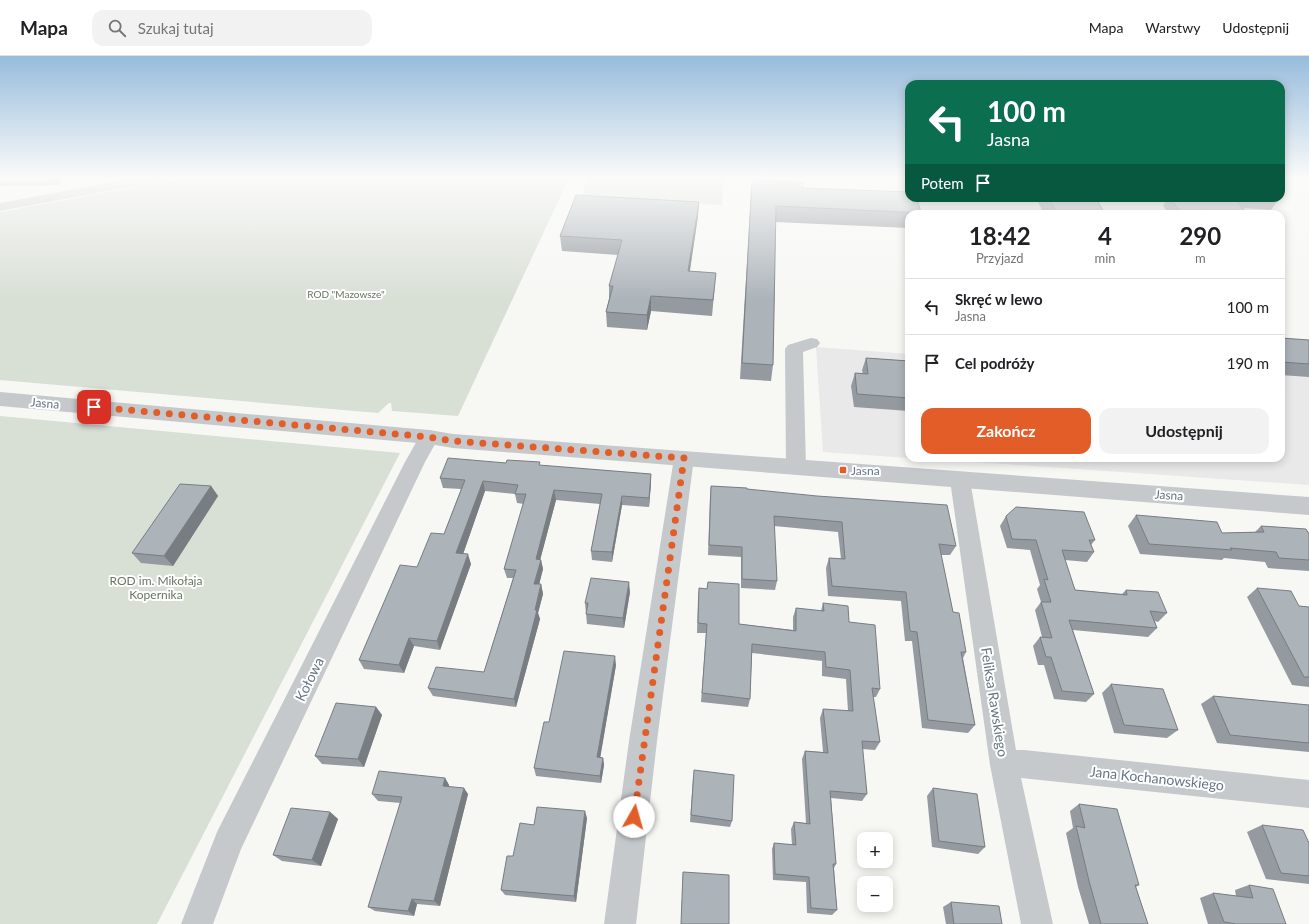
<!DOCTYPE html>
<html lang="pl">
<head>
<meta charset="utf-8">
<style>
	body { margin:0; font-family:Lato,sans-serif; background:#f2f2f2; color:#202124; height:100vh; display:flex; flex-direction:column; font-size:15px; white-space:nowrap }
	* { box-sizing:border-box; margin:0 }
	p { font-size:13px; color:#757577 }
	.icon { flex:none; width:22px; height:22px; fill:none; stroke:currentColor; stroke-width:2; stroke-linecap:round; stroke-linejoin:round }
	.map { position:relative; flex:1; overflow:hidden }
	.panel { position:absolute; left:905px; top:154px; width:380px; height:252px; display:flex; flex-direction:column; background:#fff; border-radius:12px; box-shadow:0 2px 10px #0003 }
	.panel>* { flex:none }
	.banner { position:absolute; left:905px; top:24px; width:380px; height:122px; border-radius:12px; box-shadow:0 2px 10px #0003; background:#0b6e4f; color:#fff; overflow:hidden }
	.fabs { position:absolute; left:857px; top:776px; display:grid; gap:8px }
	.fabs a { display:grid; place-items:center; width:36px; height:36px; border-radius:8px; background:#fff; box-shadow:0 2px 10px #0003; font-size:20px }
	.pin { position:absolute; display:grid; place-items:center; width:34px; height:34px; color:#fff; margin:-17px; border-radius:8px; box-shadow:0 2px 6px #0006 }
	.me { position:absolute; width:44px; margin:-22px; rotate:7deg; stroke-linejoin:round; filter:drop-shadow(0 0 3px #0008) }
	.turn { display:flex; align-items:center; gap:14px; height:84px; padding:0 16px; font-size:18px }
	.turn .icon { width:52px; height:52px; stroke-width:2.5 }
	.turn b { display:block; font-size:28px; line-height:34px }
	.then { display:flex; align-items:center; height:38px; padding:0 16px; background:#0003; gap:8px; font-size:15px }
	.eta { display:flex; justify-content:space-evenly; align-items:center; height:68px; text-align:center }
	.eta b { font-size:24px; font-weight:700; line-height:28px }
	.primary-button { display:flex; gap:8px; margin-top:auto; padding:8px 16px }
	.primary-button a { flex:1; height:46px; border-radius:12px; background:#e35d29; color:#fff; font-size:16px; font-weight:700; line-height:46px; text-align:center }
	.primary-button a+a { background:#f2f2f2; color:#202124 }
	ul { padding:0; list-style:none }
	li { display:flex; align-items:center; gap:12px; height:56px; padding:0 16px; border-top:1px solid #e0e0e0 }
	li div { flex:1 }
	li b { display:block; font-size:15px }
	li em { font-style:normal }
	header { display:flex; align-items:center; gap:24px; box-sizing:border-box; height:56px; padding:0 20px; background:#fff; border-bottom:1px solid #e0e0e0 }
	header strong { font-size:19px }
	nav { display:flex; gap:22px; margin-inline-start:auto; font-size:14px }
	.search { width:280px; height:36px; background:#f2f2f2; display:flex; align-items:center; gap:10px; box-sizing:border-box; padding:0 14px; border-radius:12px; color:#757577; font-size:15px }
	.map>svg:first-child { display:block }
	.built { fill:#e8e9e8 }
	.green { fill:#d8dfd5 }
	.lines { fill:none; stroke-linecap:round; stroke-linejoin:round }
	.minor { fill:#c5c9cc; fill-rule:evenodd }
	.tertiary { fill:#c5c9cc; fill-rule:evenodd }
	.wall { fill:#949a9f }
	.shaded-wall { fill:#787d82 }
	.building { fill:#acb3b9; stroke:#787d82 }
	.route { stroke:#e35d29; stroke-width:7; stroke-dasharray:0 12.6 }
	.poi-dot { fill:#e35d29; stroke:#fff; stroke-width:1.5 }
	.labels { text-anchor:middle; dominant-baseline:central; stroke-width:4; stroke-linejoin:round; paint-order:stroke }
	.far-park-label { font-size:10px; fill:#657861; stroke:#fff }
	.street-label { font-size:12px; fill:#667685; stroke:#fff }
	.poi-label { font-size:12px; fill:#667685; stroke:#fff; text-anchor:start }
	.park-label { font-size:12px; fill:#657861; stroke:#fff }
	.near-street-label { font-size:14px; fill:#667685; stroke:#fff }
</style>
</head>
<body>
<header>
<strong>Mapa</strong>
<div class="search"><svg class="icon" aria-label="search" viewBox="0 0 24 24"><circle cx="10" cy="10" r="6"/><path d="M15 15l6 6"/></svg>Szukaj tutaj</div>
<nav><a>Mapa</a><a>Warstwy</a><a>Udostępnij</a></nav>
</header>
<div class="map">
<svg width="1309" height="868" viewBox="0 0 1309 868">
	<rect width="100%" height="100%" fill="#f7f7f4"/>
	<path class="built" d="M1281,286L1309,288V429L916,402H1281Z
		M816,291L909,298V402L823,396Z"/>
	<path class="green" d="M184,122H569L458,360L392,355L391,347H389L378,357L0,324V156Z
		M588,122H724L722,149L581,142Z
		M0,360L400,397L157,868H0Z"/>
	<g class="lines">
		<path class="minor" d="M134,122H163L162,125L157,126L0,155V147Z
			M811,282L817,283L820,287L817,291L803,296L806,411L803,416L796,418L789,416L786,411L785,293L788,289Z
			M429,374L436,376L439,381L425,406L241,793L213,868H181L217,776L405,406L422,376Z
			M684,395L691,397L694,402L657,685L636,868H604L629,685L674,402L677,397Z
			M960,416L967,419L970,424L1016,694H1024L1309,724V752L1021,722L1053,868H1021L990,709L950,424L953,419Z"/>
		<path class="tertiary" d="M0,336L429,374L453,378L1309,441V459L453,392L429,388L0,350Z"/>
	</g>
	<path class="wall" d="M0,122H64L57,129L0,130Z
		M752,124L803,132L921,157V158H909V172L775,166L773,309L771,325L740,323L751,139Z
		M1036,142H1096L1105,158H1044Z
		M1167,142H1277L1278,144L1271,154L1243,152L1247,157L1246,158H1169L1163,150Z
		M698,160L690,215L716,217L712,260L651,255L647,274L607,271L606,256L609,243V230L618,199L562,195L560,180Z
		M1281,282L1309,284V321L1281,319Z
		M866,302L909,305V355L854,351L851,330L855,317L863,318L862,314Z
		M506,407L651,418V427L649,451L622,449L612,506L592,504L591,495L600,448L556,444L540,504H541L543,513L539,528H541L543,538L538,557L540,563L516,651L433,640L428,632L484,616L513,522H507L504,513L524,448L517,447L515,438L485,435L463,498L471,508L440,594L414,590L404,617L364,613L359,604L417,511L444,478L461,433L443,432L440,422Z
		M211,430L218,440L173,510L141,507L132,497Z
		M711,430L747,433L956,490L950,499H941L953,556L966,596L963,602L975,669L968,677L922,672L912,585H905L901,545L828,540L826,512L829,502L841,503L838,476L774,470L777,525L775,534L741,532V501L708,499L710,440Z
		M1136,459L1222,477L1255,476L1261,470L1309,478V515L1268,512L1265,506L1224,502L1222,504L1140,498L1128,470Z
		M1006,460L1095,484L1091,489L1094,496L1087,506L1065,504L1075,534L1122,538L1126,534L1167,557L1158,566L1155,565L1157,572L1148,581L1073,574L1094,638L1086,646L1054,643L1044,609H1038L1033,590L1040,581H1042L1035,554L1041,546L1037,533L1040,529L1030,494L1007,492L1000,470Z
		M708,526L739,568L793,574V561L796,552L821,555L823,547L849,566L880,633L876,641H873L880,686L875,694L862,693L867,738L862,745L831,742L836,808L834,812L837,854L832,859L807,857L806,826L773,824L772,793L774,787L792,789L791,773L794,766L806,767L802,703L805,695L823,696L820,662L823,653L848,655L846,623L822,620V605L752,597L750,643L748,651L701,646L706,577H697L698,542L699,532L707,533Z
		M1257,532L1299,550L1309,551V631L1292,629L1247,541Z
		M630,536L624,572L587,568L585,547Z
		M616,609L600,701L603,702L604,709L601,727L536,720L534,712L549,666Z
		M1111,628L1178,674L1167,682L1114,677L1102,637Z
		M1213,640L1309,649V696L1217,687L1201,648Z
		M376,651L382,659L364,711L322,708L315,700Z
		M445,722L449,729V730L468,738L440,850L417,848L414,860L375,855L368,851L401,747L378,745L372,738Z
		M693,722L732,765L730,771L690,766Z
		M933,732L985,791L978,798L932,791L927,740Z
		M1079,748L1139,829L1136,831L1148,868H1089L1078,831L1066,777L1073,772L1070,755Z
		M330,756L338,763L321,810L282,805L273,799Z
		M587,762L576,846L505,839L501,834L513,800L534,769Z
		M1262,769L1309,787V828L1266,823L1247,776Z
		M683,816L729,868H681Z
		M1249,829L1286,868H1208L1200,842L1213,837L1236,840L1235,834Z
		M951,846L1002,868H946L943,851Z"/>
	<path class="shaded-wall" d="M53,122H64L57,129Z
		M699,146L698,160L687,231L688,215Z
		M651,240V255L647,274V259Z
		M651,418V427L649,451V442Z
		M483,425L485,435L460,507L456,497Z
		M211,430L218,440L173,510L164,500Z
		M554,434L556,444L538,512L536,503Z
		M622,440V449L612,506V496Z
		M468,498L471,508L440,594L437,585Z
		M541,504L543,513L537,537L534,528Z
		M629,526L630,536L624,572L623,562Z
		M541,528L543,538L538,557L540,563L516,651L514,643Z
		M409,582L414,590L404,617L399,609Z
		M615,600L616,609L599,709L597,701Z
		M376,651L382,659L364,711L358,703Z
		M603,702L604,709L601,727L600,720Z
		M445,722L449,729L447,737L443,730Z
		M464,732L468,738L440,850L434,845Z
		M585,755L587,762L576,846L574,840Z
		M330,756L338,763L321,810L312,804Z
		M412,843L417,848L414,860L408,855Z"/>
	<path class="building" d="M752,124L803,126V132L909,136V142H917L921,157L776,150L773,309L742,307Z
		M576,139L699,146L688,215L716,217L713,244L651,240L647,259L606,256L613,230H609L622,184L560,180Z
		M1049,142H1096L1105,158H1057Z
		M1170,142H1234L1247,157L1203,154L1206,158H1182Z
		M1253,142H1277L1278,144Z
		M1281,282L1309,284V308L1281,306Z
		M866,302L909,305V342L857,338L855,317L868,318Z
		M448,402L506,407L507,404L540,406L539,409L651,418L649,442L622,440L612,496L591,495L602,438L554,434L536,503L541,504L534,528H541L535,554H537L514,643L428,632L436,611L484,616L516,514L504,513L526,438H515L518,429L483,425L456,497L468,498L437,585L409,582L399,609L359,604L400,509L417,511L431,477L444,478L465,424L440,422Z
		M180,428L211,430L164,500L132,497Z
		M711,430L747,432V433L817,440L947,449L956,490L939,488L953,556L959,557L966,596H961L975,669L928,664L917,576L910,575L906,536L832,530L829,502L845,503L842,466L774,460L777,525L742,523V491L709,489Z
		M1016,451L1084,456L1095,484H1089L1094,496L1062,494L1075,534L1127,539L1126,534L1158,536L1167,557L1150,555L1157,572L1069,564L1094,638L1062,635L1051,601H1046L1040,581L1052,582L1041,546H1051L1044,523L1048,524L1036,484L1012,483L1006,460Z
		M1136,459L1217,466L1222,477L1264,476L1261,470L1306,473L1309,478V504L1279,502L1276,496L1230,492L1232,494L1149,488Z
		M591,522L629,526L623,562L586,558L588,547H585Z
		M708,526L739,528V568L796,575V552L824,555L823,547L848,550L849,566L875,569L880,633L872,632L880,686L862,685L867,738L830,735L836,808H833L837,854L811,852L809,821L775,818L774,787L796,789L794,766L810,768L805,695L828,697L823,653L853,655L850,614L826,611L825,596L752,588L750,643L702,637L707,568L698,567L699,532L707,533Z
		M1257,532L1291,535L1299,550L1309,551V621H1304Z
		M564,595L615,600L597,701L603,702L600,720L534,712L544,666H549Z
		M1111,628L1163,633L1178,674L1124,669Z
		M1213,640L1309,649V687L1230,679Z
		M336,647L376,651L358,703L315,700Z
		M694,714L734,719L732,765L691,759Z
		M379,715L445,722L443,730L464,732L434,845L412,843L408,855L368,851L402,741L372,738Z
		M933,732L977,738L985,791L939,785Z
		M1079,748L1117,753L1139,829H1135L1148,868H1101L1089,825L1076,770L1085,772Z
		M537,751L585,755L574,840L501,834L507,800H513L520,767L534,769Z
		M291,752L330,756L312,804L273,799Z
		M1262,769L1303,774L1309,787V820L1281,817Z
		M683,816L729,819V868H681Z
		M1249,829L1273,833L1286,868H1236L1224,866L1213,837L1253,842Z
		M951,846L999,850L1002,868H954Z"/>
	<linearGradient id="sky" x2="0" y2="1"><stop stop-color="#97bcdc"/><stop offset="0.5" stop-color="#fbfbfa"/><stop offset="1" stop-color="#fbfbfa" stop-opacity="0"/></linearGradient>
	<rect width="1309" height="244" fill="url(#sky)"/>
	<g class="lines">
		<path class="route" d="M94,351L429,381L453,385L684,402L634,761"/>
	</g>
	<rect class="poi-dot" x="839" y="410" width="8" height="8" rx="2"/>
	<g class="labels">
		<g class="far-park-label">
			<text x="346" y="238">ROD "Mazowsze"</text>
		</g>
		<g class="street-label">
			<text transform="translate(45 347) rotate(5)">Jasna</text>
			<text transform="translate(1169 439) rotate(4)">Jasna</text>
		</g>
		<g class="poi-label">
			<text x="851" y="414">Jasna</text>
		</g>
		<g class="park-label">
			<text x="156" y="524">ROD im. Mikołaja<tspan x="156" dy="14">Kopernika</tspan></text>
		</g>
		<g class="near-street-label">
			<text transform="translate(309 623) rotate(-64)">Kołowa</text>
			<text transform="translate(995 646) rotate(81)">Feliksa Rawskiego</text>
			<text transform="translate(1157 722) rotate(6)">Jana Kochanowskiego</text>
		</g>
	</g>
</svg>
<div class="fabs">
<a>+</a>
<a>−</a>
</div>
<div class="pin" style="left:94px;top:351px;background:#d93025"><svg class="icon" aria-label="arrive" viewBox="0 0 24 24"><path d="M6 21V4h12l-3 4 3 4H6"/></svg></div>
<svg class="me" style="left:634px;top:761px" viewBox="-20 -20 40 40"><circle r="19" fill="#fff"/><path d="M0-13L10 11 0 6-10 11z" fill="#e35d29"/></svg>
<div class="banner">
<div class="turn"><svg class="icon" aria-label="left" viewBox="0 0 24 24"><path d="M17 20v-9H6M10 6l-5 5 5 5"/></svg><div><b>100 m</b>Jasna</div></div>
<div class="then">Potem<svg class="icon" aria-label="arrive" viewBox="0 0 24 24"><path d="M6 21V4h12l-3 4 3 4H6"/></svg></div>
</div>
<section class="panel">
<div class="eta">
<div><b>18:42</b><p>Przyjazd</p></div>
<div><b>4</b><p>min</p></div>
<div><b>290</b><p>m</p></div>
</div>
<ul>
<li><svg class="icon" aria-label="left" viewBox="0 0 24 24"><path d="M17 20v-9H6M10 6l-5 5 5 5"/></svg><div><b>Skręć w lewo</b><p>Jasna</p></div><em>100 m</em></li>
<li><svg class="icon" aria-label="arrive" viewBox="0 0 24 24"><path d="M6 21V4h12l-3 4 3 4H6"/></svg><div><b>Cel podróży</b></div><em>190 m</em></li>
</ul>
<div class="primary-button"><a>Zakończ</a><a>Udostępnij</a></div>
</section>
</div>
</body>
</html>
